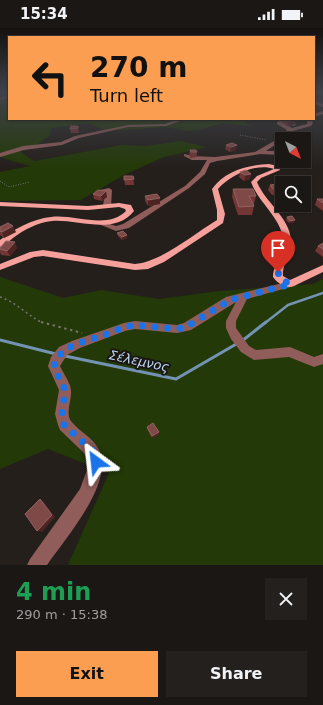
<!DOCTYPE html>
<html lang="en">
<head>
<meta charset="utf-8">
<style>
	body { margin:0; font-family:"DejaVu Sans",sans-serif; background:#24201d; color:#f1f3f6; height:100vh; display:flex; flex-direction:column; font-size:15px; white-space:nowrap }
	* { box-sizing:border-box; margin:0 }
	p { font-size:13px; color:#a09fa0 }
	.icon { flex:none; width:22px; height:22px; fill:none; stroke:currentColor; stroke-width:2; stroke-linecap:round; stroke-linejoin:round }
	.map { position:relative; height:537px; overflow:hidden }
	.sheet { display:flex; flex-direction:column; background:#1b1714; flex:1 }
	.sheet>* { flex:none }
	.banner { position:absolute; left:8px; top:8px; width:307px; height:84px; border-radius:0px; box-shadow:0 1px 3px #0004,0 0 0 1px #393634; background:#fb9e51; color:#111; overflow:hidden }
	.needle { width:26px; rotate:138deg }
	.controls { position:absolute; left:275px; top:104px; display:grid; gap:8px }
	.controls a { display:grid; place-items:center; width:36px; height:36px; border-radius:0px; background:#1b1714; box-shadow:0 1px 3px #0004,0 0 0 1px #393634; font-size:20px }
	.pin { position:absolute; display:grid; place-items:center; width:34px; height:34px; color:#fff; margin:-41px -17px; border-radius:50% 50% 50% 0; rotate:-45deg; box-shadow:0 0 4px #0007 }
	.pin .icon { rotate:45deg }
	.me { position:absolute; width:44px; margin:-22px; rotate:330deg; stroke-linejoin:round; filter:drop-shadow(0 0 3px #0008) }
	.turn { display:flex; align-items:center; gap:14px; height:84px; padding:0 16px; font-size:18px }
	.turn .icon { width:52px; height:52px; stroke-width:2.5 }
	.turn b { display:block; font-size:28px; line-height:34px }
	.round { display:grid; place-items:center; flex:none; width:42px; height:42px; border-radius:0px; background:#24201d }
	.summary { display:flex; align-items:center; justify-content:space-between; height:68px; padding:0 16px }
	h1 { font-size:24px; font-weight:700; line-height:30px; color:#1e9e55 }
	.primary-button { display:flex; gap:8px; margin-top:auto; padding:8px 16px }
	.primary-button a { flex:1; height:46px; border-radius:0px; background:#fb9e51; color:#111; font-size:16px; font-weight:700; line-height:46px; text-align:center }
	.primary-button a+a { background:#24201d; color:#f1f3f6 }
	.status { display:flex; justify-content:space-between; align-items:center; height:28px; padding:0 20px; background:#1b1714; direction:ltr }
	.status svg { height:11px; fill:currentColor }
	.map>svg:first-child { display:block }
	.green { fill:#233907 }
	.lines { fill:none; stroke-linecap:round; stroke-linejoin:round }
	.stream-far1 { stroke:#7493b4; stroke-width:2.5 }
	.stream { stroke:#7493b4; stroke-width:3 }
	.path-far2 { stroke:#77736f; stroke-width:1; stroke-dasharray:1 1.5; stroke-linecap:butt }
	.path-far1 { stroke:#77736f; stroke-width:1.5; stroke-dasharray:2 3; stroke-linecap:butt }
	.path { stroke:#77736f; stroke-width:2; stroke-dasharray:2.5 3.5; stroke-linecap:butt }
	.minor { fill:#905d5a; fill-rule:evenodd }
	.major { fill:#f6a09c; fill-rule:evenodd }
	.wall { fill:#723634 }
	.shaded-wall { fill:#4d2422 }
	.building { fill:#7f4947; stroke:#916360 }
	.route { stroke:#1a73e8; stroke-width:7; stroke-dasharray:0 12.6 }
	.labels { text-anchor:middle; dominant-baseline:central; stroke-width:4; stroke-linejoin:round; paint-order:stroke }
	.water-label { font-size:13px; font-style:italic; fill:#bcd6f3; stroke:#1a1612 }
</style>
</head>
<body>
<div class="status"><b>15:34</b><svg viewBox="0 0 49 12"><path d="M0 12V9h3v3zM5 12V6h3v6zM10 12V3h3v9zM15 12V0h3v12zM26 1h20v11H26zM47 4h2v5h-2z"/></svg></div>
<div class="map">
<svg width="323" height="537" viewBox="0 0 323 537">
	<rect width="100%" height="100%" fill="#241f1b"/>
	<path class="green" d="M0,64H9V91H241L251,98L223,95L199,102L187,103L166,99L107,103L88,95L51,100L50,107L33,120L18,122L34,133L122,117L145,118L181,113L207,119L164,129L126,146L81,172L0,173V144L30,138L0,129L2,124H0Z
		M0,249L63,270L101,262L159,271L220,263L313,256L323,251V537H68L109,445L48,421L0,441Z"/>
	<g class="lines">
		<path class="stream-far1" d="M265,295L288,277L323,265"/>
		<path class="stream" d="M0,312L56,326
			M242,313L266,294
			M65,328L176,351L238,315"/>
		<path class="path-far2" d="M240,107L266,112
			M0,153L9,159L30,154"/>
		<path class="path-far1" d="M0,269C16,274 28,288 43,295"/>
		<path class="path" d="M41,294L82,305"/>
		<path class="minor" d="M7,64H9C9,70 5,71 0,72V70L5,68Z
			M314,73L323,76V79L314,76Z
			M323,83V86L314,89V86Z
			M179,91H185L166,98L128,99L79,110L62,117L24,122L0,129V125L23,118L61,114L75,108L128,97L165,96Z
			M308,91H312L313,95L311,98L289,104L278,115L266,123H282V127L260,126L217,133L210,135L205,146L189,160L129,200L116,203L96,195L100,193L116,198L123,196L185,158L200,144L207,132H192L184,128V126L193,128L215,129L255,124L274,113L287,102L277,96V94L284,92L296,96L294,98L283,95L292,100L307,96Z
			M109,160L112,162L111,178L107,180L103,178L105,164L99,165L96,163Z
			M291,253L296,256L294,258L247,271L236,293V300L249,318L256,322L290,319L314,329L323,326V336L314,339L289,329L254,332L241,324L231,311L226,300V293L236,274L191,302L177,305L135,301L125,303L80,320L67,327L60,338C63,345 71,355 71,363C72,372 65,385 71,393C79,404 93,409 99,422C115,454 65,511 47,537H27L30,531L80,461L87,442L88,434L84,425L60,402L58,397L55,386L59,362L48,338L51,329L59,319L72,313L124,295L135,293L177,297L184,295L226,269Z"/>
		<path class="major" d="M269,136L278,138L280,142L261,150L257,154C265,174 290,190 291,212C292,225 282,235 283,248L290,252L323,237V244L294,258C286,261 278,256 273,249C273,235 285,224 283,210C280,189 258,174 251,154L257,148L274,141C257,134 229,148 218,161L225,186L223,195L164,234L148,241L135,242L43,228L34,229L0,242V236L30,224L43,222L135,236C161,234 194,206 217,192V182L212,161C225,143 247,137 269,136Z
			M0,174L88,178L119,175L131,177L134,183C114,208 78,191 52,193C38,194 24,202 13,210C9,213 5,217 0,219V212C14,201 32,191 51,189C75,186 107,202 126,183L125,181L119,179L88,182L0,178Z"/>
	</g>
	<path class="wall" d="M281,91H290L294,97L287,98L280,93Z
		M78,98L79,105H71L70,101Z
		M226,117L236,122L230,124L225,121Z
		M190,122L197,124V129L190,130L189,127Z
		M285,133H298L296,137L292,140L284,136Z
		M240,144L250,151L244,153L239,149Z
		M124,148H133L134,157H125Z
		M270,157L281,161L280,166L272,167L268,162Z
		M233,161L256,168L254,176H253L254,178L252,187H238L232,169Z
		M93,166L107,169L102,173L94,171Z
		M145,168L160,170V176L148,178L145,173Z
		M317,171H323V183L315,177Z
		M287,189L294,195H289L286,192Z
		M0,199L16,204L4,210L0,207Z
		M117,205L127,207V210L122,212L118,208Z
		M323,215V229L315,223L318,218Z
		M0,220H17L10,228L1,227L0,224Z
		M147,399L159,404V407L152,410L147,401Z"/>
	<path class="shaded-wall" d="M296,92L294,97L287,98L289,93Z
		M307,111L306,116H304V112Z
		M237,117L236,122L230,124L231,119Z
		M297,133H298L296,137L292,140L293,135Z
		M251,146L250,151L244,153L245,147Z
		M106,163L107,169L102,173L101,168Z
		M160,170V176L148,178V172Z
		M295,192L294,195H289L290,193Z
		M13,198L16,204L4,210L2,204Z
		M127,207V210L122,212V209Z
		M15,214L17,220L10,228L7,223Z
		M159,404V407L152,410V408Z
		M40,471L44,474L55,489L42,504L37,503Z"/>
	<path class="building" d="M285,91H290L296,92L289,93Z
		M71,98H78V100L70,101Z
		M303,108L307,111L304,112V111H296L293,109Z
		M232,115L237,117L231,119L226,117Z
		M190,122H196L197,124H191Z
		M290,133H297L293,135Z
		M246,142L251,146L245,147L240,144Z
		M124,148H133L134,151L124,152Z
		M277,156L281,161H273L270,157Z
		M233,161H253L256,168H249L254,178L239,179Z
		M98,162L106,163L101,168L93,166Z
		M157,166L160,170L148,172L145,168Z
		M317,171H323V175Z
		M292,188L295,192L290,193L287,189Z
		M8,195L13,198L2,204L0,203V199Z
		M123,203L127,207L122,209L117,205Z
		M6,213L15,214L7,223L0,221V220Z
		M323,215V221L318,218Z
		M153,395L159,404L152,408L147,399Z
		M40,471L52,487L37,503L25,486Z"/>
	<linearGradient id="sky" x2="0" y2="1"><stop stop-color="#14110f"/><stop offset="0.46" stop-color="#3f424a"/><stop offset="1" stop-color="#3f424a" stop-opacity="0"/></linearGradient>
	<rect width="323" height="140" fill="url(#sky)"/>
	<g class="lines">
		<path class="route" d="M96,434L92,422L64,397L62,386L65,362L54,338L55,333L63,323L76,316L102,308L124,299L135,297L177,301L186,299L230,272L291,256L280,251L278,244"/>
	</g>
	<g class="labels">
		<g class="water-label">
			<text transform="translate(139 333) rotate(12)">Σέλεμνος</text>
		</g>
	</g>
</svg>
<div class="controls">
<a><svg class="needle" viewBox="-14 -14 28 28"><path d="M0-13l5 13h-10z" fill="#e53935"/><path d="M0 13l5-13h-10z" fill="#a09fa0"/></svg></a>
<a><svg class="icon" aria-label="search" viewBox="0 0 24 24"><circle cx="10" cy="10" r="6"/><path d="M15 15l6 6"/></svg></a>
</div>
<div class="pin" style="left:278px;top:244px;background:#d93025"><svg class="icon" aria-label="arrive" viewBox="0 0 24 24"><path d="M6 21V4h12l-3 4 3 4H6"/></svg></div>
<svg class="me" style="left:96px;top:434px" viewBox="-20 -20 40 40"><path d="M0-17L14 15 0 8-14 15z" fill="#1a73e8" stroke="#fff" stroke-width="4"/></svg>
<div class="banner">
<div class="turn"><svg class="icon" aria-label="left" viewBox="0 0 24 24"><path d="M17 20v-9H6M10 6l-5 5 5 5"/></svg><div><b>270 m</b>Turn left</div></div>
</div>
</div>
<section class="sheet">
<div class="summary"><div><h1>4 min</h1><p>290 m · 15:38</p></div><a class="round"><svg class="icon" aria-label="close" viewBox="0 0 24 24"><path d="M6 6l12 12M18 6L6 18"/></svg></a></div>
<div class="primary-button"><a>Exit</a><a>Share</a></div>
</section>
</body>
</html>
